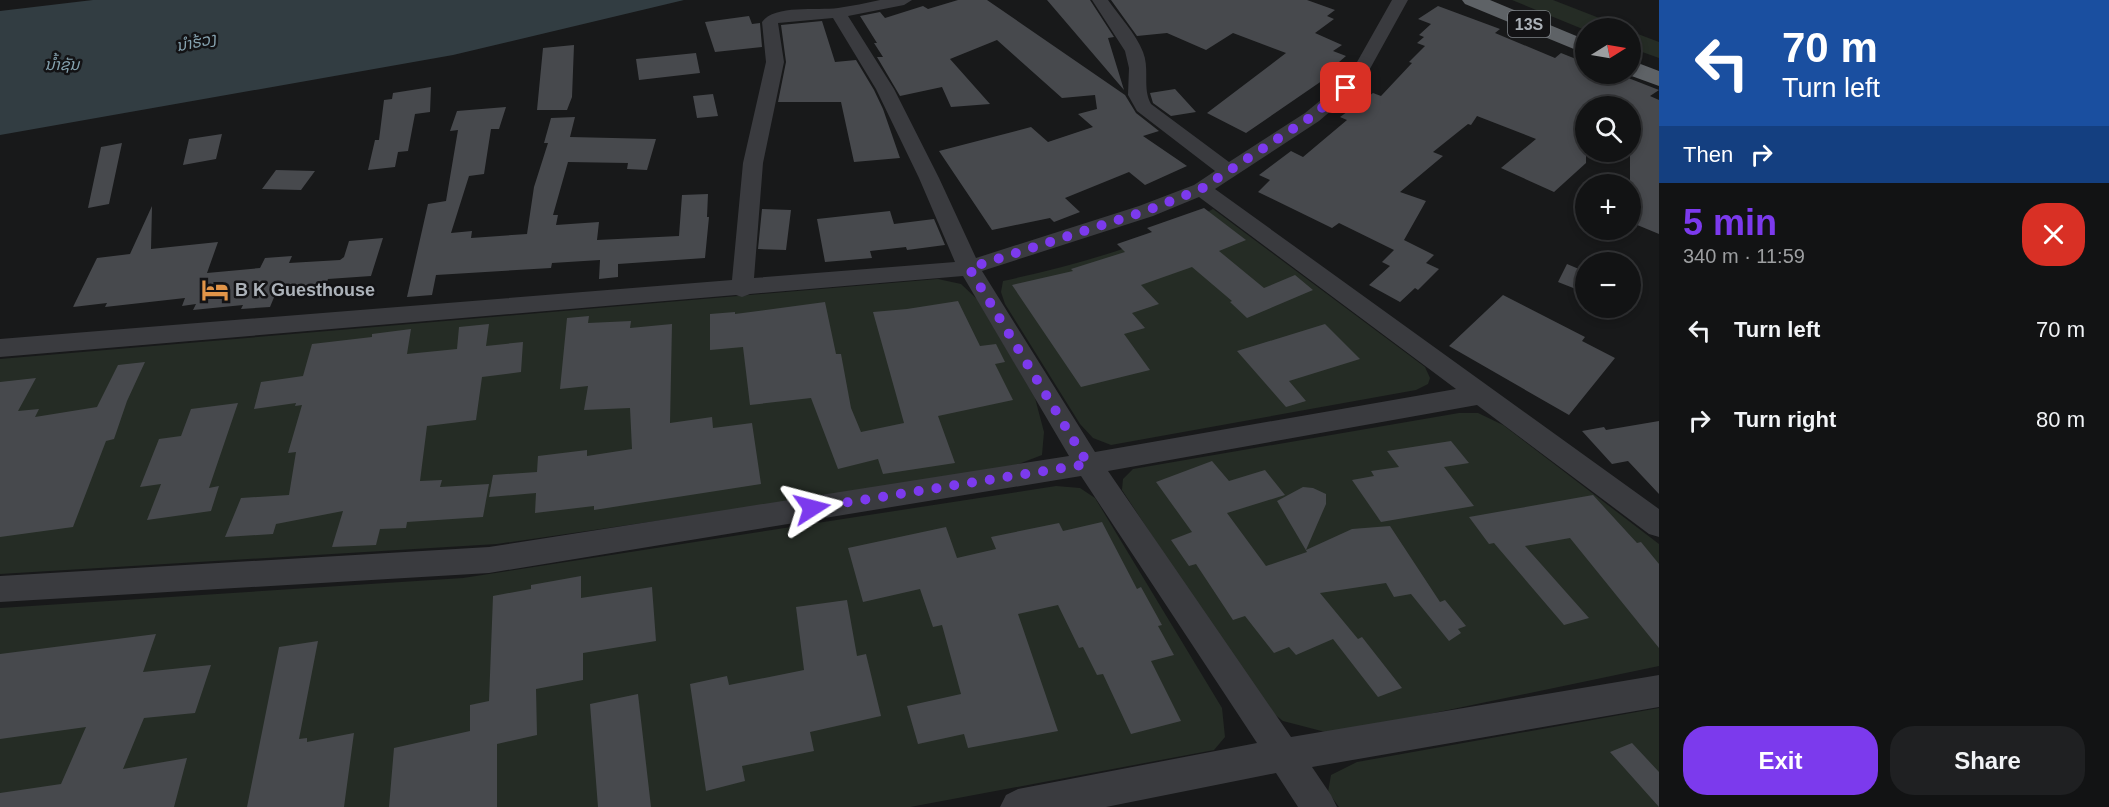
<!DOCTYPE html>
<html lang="en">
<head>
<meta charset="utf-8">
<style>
	body { margin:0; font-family:Arial,"Noto Sans Lao",sans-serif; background:#1f2022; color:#f1f3f6; height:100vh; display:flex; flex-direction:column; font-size:22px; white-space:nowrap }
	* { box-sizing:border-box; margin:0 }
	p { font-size:20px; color:#9c9ea0 }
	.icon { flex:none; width:33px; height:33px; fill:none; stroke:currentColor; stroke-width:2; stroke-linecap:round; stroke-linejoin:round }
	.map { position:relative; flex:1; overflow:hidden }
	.details { display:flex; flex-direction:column; background:#121314; width:450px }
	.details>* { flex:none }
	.banner { background:#1a4fa0; color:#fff; overflow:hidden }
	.needle { width:39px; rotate:79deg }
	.buttons { position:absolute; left:1575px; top:18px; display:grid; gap:12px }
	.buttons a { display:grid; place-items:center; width:66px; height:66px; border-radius:50%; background:#121314; box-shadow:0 3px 9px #0003,0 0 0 2px #313234; font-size:30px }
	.pin { position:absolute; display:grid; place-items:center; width:51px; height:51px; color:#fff; margin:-26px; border-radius:12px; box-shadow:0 3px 9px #0006 }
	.me { position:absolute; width:66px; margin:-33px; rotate:81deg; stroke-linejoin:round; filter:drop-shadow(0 0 4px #0008) }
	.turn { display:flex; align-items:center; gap:21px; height:126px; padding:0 24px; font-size:27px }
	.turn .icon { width:78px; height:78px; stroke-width:2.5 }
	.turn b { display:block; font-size:42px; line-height:51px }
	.then { display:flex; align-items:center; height:57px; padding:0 24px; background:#0003; gap:12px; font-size:22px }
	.round { display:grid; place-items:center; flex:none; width:63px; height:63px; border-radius:24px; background:#1f2022 }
	.headline { display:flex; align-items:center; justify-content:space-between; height:102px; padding:0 24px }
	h1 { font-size:36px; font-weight:800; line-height:45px; color:#7c3aed }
	.button { display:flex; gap:12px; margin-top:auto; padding:12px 24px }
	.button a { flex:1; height:69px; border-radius:24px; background:#7c3aed; color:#fff; font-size:24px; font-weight:800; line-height:69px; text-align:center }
	.button a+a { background:#1f2022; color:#f1f3f6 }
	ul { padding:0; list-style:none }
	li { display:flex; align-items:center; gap:18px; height:90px; padding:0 24px }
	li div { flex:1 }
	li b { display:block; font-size:22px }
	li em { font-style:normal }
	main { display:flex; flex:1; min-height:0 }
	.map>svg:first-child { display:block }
	.green { fill:#252c25 }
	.water { fill:#323d42 }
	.building { fill:#47494d }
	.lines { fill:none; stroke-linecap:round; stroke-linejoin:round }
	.minor { fill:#3a3b3f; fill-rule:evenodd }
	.trunk { fill:#5e6266; fill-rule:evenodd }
	.route { stroke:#7c3aed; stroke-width:10; stroke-dasharray:0 18 }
	.labels { text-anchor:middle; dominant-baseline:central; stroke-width:5; stroke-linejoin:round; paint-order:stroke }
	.shield { fill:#131315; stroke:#7e8288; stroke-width:1.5 }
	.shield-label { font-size:16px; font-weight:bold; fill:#acb2b9 }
	.far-water-label { font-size:16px; font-style:italic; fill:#86a3b0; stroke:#131315 }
	.poi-label { font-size:18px; font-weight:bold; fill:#acb2b9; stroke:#131315; text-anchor:start }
</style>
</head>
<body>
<main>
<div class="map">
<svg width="1659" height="807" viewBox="0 0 1659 807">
	<rect width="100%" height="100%" fill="#18191a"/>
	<path class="green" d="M1512,0H1553L1625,28L1585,30Z
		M1630,31L1659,42V58L1631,48Z
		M1213,209L1425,367L1430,378L1428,384L1416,390L1111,445L1093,438L1080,424L1005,304L1001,292L1003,281C1076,265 1147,246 1213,209Z
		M938,279L961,284L978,300L1035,398L1044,432L1042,455L1000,471L497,544L0,574V359Z
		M1459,413H1478L1503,425L1659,544V666L1333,734L1283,721L1264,706L1122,490L1123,479L1133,469Z
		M1056,486L1080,488L1095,498L1222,708L1225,737L1214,750L910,807H0V608L463,578Z
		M1659,708V807H1339L1328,792L1331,775L1357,762Z"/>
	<path class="water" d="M93,0H684L453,55L0,135V11Z"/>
	<path class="building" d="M958,0H987L1125,95L1136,113L1159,131L1143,136L1187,166L1145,185L1129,172L1065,198L1080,212L1054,222L1050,218L992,230L939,151L1031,127L1048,142L1093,127L1078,114L1097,109L1095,95L1062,98L997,40L950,59L990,104L951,107L942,87L900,96L877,57H883L874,43H877L860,16L880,12L885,18L923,6L928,9Z
		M1047,0H1090L1114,37L1108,38L1124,90Z
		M1111,0H1307L1335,10L1327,16L1334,19L1315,33L1342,45L1333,51L1346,56L1325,74L1329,76L1246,133L1207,113L1286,53L1233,33L1206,50L1167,33L1137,36Z
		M1438,6L1500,29L1495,33L1555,58L1561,53L1586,63V74H1618L1659,90L1650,96L1659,100V234L1630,222V106H1586V163L1554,192L1501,168L1536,139L1477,116L1471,125L1468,124L1433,152L1443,156L1400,192L1426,201L1404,240L1434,255L1426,263L1439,269L1418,290L1415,288L1400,302L1369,285L1390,266L1382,262L1394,250L1339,223L1332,228L1258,192L1270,180L1259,175L1291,151L1303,157L1347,120L1340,117L1373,93L1381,96L1412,63L1409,62L1425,46L1417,43L1424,37L1419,35L1431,24L1418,19Z
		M749,16L752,24L760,23L762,47L715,52L705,22Z
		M822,21L835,62L856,60L874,90L883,109L900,158L854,162L841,102H778L786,62L781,25Z
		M574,45L572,97L567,110H537L543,48Z
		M696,53L700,73L639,80L636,59Z
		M431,87L430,112L415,114L408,151L398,152L395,167L368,170L375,140H379L384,100L392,99L393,93Z
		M1175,89L1196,112L1171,116L1153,103L1150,93Z
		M713,94L718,116L697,118L693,96Z
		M506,107L499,129H491L484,174L469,176L451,233L472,231L471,238L527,234L534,187L548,143H544L551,118L575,117L570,137L656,139L647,170L627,169L628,163L568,162L553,215H558L556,225L599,222L597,240L679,236L682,195L708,194L707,217H709L705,258L618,264V277L599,279L600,260L552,263L551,268L436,275L432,295L407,297L428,204L446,201L458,130L450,131L457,111Z
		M222,134L216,159L183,165L189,139Z
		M122,143L109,204L88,208L101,147Z
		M276,170L315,171L301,190L262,189Z
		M152,206L151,249L218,242L207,273L260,268L265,258L292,256L289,263L340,260L344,257L349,241L383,238L371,276L328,279L323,292L275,295L270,307L241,309L243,305L193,310L196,304L182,306L185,298L105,307L107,303L73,307L97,258L130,254Z
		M1204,208L1246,240L1219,251L1264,288L1295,275L1313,290L1247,318L1230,302L1232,301L1192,267L1141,285L1159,304L1132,313L1145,328L1124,334L1150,370L1081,387L1012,285L1073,271L1071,269L1125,252L1117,244L1152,232L1147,228Z
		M762,209L791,210L786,250L758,249Z
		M890,211L894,224L934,219L945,245L907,250L906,247L870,251L872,258L825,262L817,219Z
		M1567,264L1586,272V293L1558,282Z
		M1503,295L1585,337L1582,341L1615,358L1569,415L1449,346Z
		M958,301L980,346L996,344L1005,362L995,364L1013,400L938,416L955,463L883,474L878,459L838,469L811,398L750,405L743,347L710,350V314L735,312V314L825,302L836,354H841L851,408L861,432L904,423L873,312L907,309Z
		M589,316L588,323L631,321L630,328L672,324L670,423L712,417L713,428L752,423L761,484L594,510V506L535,513L536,493L489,497L493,475L537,472L538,456L587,450V456L632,449L630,408L584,410L588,386L560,389L567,318Z
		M489,324L486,346L523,342L521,372L482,377L476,420L427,426L420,481L442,480L440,487L489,484L483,517L407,522L406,528L380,529L376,545L332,547L343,511L276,524L273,534L225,537L241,498L289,495L296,452L288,453L302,405L295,406L296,403L254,409L261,382L303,376L312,344L372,337V334L411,329L407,354L457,349L459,327Z
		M1325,324L1360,359L1289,381L1306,401L1286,407L1237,351Z
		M145,362L127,401L114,439L106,441L73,527L0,537V382L36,378L18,411L39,409L35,417L97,407L118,365Z
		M238,403L209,488L219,486L211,511L147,520L161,484L140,487L159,439L181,436L191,409Z
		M1659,421V494L1628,461L1612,464L1582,431L1604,427L1606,430Z
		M1451,441L1469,463L1444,467L1474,506L1381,522L1352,480L1374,476L1371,471L1399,467L1387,451Z
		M1212,461L1229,481L1265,470L1285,495L1227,513L1266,566L1307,552L1277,501L1303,487L1313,488L1326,494V504L1306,550L1352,529L1390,526L1440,602L1445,600L1466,626L1458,629L1461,633L1449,641L1411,594L1394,597L1386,583L1320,593L1358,639L1362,637L1402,688L1378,697L1333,639L1296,655L1289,647L1274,653L1245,616L1233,620L1196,564L1189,566L1171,540L1192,532L1156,482Z
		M1593,495L1637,543L1641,542L1659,564V648L1570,538L1525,546L1589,618L1564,625L1494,543L1489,544L1469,517Z
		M1102,522L1137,589L1141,587L1162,625L1158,626L1174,655L1151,661L1181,721L1131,734L1103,674L1097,675L1083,647L1079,648L1058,605L1018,614L1058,731L968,748L964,734L918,744L907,706L961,694L942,625L933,627L920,589L863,602L848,548L946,527L957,558L996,549L991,537L1059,523L1063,531Z
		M581,576V598L652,587L656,641L583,653V680L536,689L537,735L497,744V807H389L394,748L470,731V705L489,701L493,596L531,589V585Z
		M847,600L857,656L866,654L881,716L810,732L814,751L742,766L745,781L706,791L690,684L727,676L729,685L804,670L796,607Z
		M156,634L143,672L211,665L195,713L144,718L123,769L187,758L174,807H0V793L61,784L86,727L0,739V654Z
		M318,641L299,739L307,738V742L354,733L344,807H247L279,647Z
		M638,694L651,807H598L590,704Z
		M1632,743L1659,772V807L1610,752Z"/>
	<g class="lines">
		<path class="minor" d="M880,0H912L904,5L848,16L894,89L939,178L976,258L1139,206L1194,185L1215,171L1137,111L1128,95L1129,68L1125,51L1092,0H1108C1119,16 1136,34 1143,52C1150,69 1142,88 1151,104L1229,162L1305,113L1348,78L1392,0H1408L1361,85L1319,121L1215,189L1659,509V537L1649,534L1477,405L1108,471L1291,737L1659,675V707L1312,767L1331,795L1337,807H1298L1276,773L1106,807H1000L1006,795L1018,789L1257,743L1081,476L489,573L0,602V576L489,547L1069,456L963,276L750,294L742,297L736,295L0,357V339L732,280L743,163L766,62L762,22C775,4 817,11 838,8C852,6 866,3 880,0ZM833,18L876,89L919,178L955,262L754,278L763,163L784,62L778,23ZM1199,197L1456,389L1095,452L982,271L1153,216Z"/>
		<path class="trunk" d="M1462,0H1490L1586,40V54L1465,4Z
			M1630,60L1659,71V86L1626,74H1630Z"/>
	</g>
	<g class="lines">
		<path class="route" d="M812,508L1088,464L969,268L1146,211L1201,189L1311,117L1346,88"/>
	</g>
	<defs>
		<symbol id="hotel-bare" viewBox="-9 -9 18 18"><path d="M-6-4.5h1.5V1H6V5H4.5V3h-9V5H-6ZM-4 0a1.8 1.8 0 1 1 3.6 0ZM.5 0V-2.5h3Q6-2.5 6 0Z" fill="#e29548" stroke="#131315" stroke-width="2.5" paint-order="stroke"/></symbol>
	</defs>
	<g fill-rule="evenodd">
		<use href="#hotel-bare" x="196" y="271" width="38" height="38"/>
	</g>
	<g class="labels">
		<rect class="shield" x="1508" y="11" width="42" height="26" rx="4.5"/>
		<g class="shield-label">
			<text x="1529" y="24">13S</text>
		</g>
		<g class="far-water-label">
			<text transform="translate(196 42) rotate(-12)">ນຳ້ຮວງ</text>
			<text x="62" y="64">ນ້ຳຊັນ</text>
		</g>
		<g class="poi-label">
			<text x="235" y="290">B K Guesthouse</text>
		</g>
	</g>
</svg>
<div class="buttons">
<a><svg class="needle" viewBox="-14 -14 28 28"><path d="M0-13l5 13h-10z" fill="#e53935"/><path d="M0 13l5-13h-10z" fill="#9c9ea0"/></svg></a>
<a><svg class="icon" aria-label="search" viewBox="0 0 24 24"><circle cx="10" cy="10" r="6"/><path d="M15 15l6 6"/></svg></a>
<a>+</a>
<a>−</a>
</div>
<div class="pin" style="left:1346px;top:88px;background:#d93025"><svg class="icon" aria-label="arrive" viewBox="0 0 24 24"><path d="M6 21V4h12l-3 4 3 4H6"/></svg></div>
<svg class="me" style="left:812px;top:508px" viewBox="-20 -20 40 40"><path d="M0-17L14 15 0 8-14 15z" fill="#7c3aed" stroke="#fff" stroke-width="4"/></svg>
</div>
<section class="details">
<div class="banner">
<div class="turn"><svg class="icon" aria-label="left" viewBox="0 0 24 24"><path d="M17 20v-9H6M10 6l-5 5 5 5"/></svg><div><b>70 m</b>Turn left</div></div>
<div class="then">Then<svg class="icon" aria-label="right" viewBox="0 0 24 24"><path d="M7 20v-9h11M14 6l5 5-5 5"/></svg></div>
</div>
<div class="headline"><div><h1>5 min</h1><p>340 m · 11:59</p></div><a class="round" style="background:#d93025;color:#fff"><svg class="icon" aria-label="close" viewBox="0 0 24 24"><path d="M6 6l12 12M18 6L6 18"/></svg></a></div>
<ul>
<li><svg class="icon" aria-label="left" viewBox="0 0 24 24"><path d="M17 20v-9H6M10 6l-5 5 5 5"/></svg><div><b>Turn left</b></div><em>70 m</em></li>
<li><svg class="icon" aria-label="right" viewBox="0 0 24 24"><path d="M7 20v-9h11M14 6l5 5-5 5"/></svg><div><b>Turn right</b></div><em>80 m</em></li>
</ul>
<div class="button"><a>Exit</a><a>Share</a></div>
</section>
</main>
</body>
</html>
